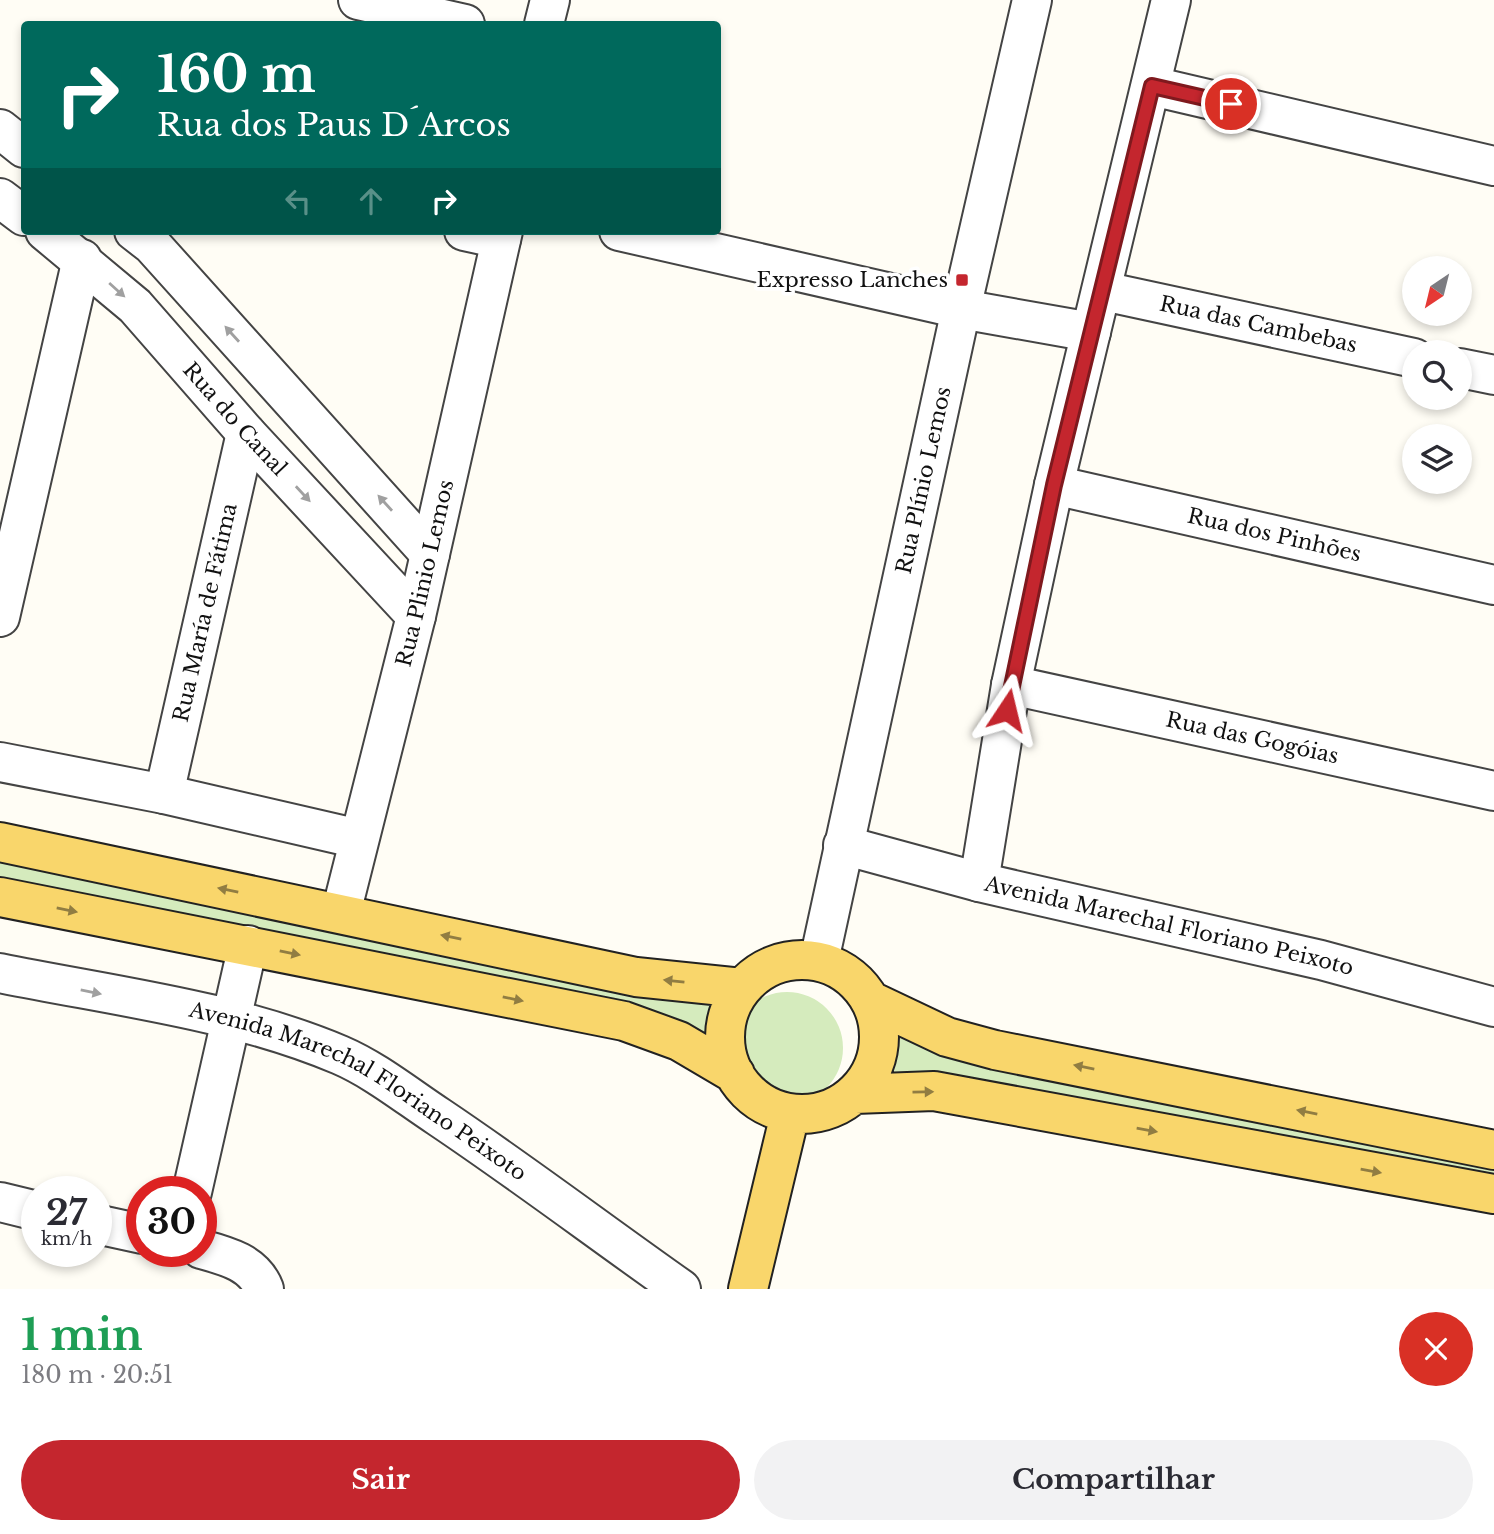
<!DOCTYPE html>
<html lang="pt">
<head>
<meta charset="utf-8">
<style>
	body { margin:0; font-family:"Libre Baskerville",serif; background:#f2f2f3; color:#2b2b33; height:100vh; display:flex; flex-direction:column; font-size:26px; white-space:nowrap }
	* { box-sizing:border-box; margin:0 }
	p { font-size:23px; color:#7c7c81 }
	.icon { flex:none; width:38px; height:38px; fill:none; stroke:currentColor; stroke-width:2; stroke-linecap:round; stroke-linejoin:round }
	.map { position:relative; height:1289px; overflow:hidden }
	.drawer { display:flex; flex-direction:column; background:#fff; flex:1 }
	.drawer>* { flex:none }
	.guide { position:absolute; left:21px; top:21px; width:700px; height:214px; border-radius:7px; box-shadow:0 4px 10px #0003; background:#00695c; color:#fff; overflow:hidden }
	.needle { width:46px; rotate:215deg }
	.tools { position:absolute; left:1402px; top:256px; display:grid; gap:14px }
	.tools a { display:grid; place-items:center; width:70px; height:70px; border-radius:50%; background:#fff; box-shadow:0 4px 10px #0003; font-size:35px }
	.speed { position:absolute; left:21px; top:1176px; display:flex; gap:14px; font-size:35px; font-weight:700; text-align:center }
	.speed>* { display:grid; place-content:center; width:91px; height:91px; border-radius:50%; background:#fff; box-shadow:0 4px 10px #0003; line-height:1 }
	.speed small { font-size:18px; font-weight:400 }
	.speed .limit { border:10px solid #d22; background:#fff; color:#111 }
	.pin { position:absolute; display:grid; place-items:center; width:60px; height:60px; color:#fff; margin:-30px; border:4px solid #fff; border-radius:50%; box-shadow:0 2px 7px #0007 }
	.me { position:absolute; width:77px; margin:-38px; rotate:10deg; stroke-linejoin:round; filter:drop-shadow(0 0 5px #0008) }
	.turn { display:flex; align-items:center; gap:24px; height:147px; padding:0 21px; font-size:32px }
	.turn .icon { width:91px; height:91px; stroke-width:2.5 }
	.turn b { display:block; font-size:49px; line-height:60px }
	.lanes { display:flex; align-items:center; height:66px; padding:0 21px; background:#0003; justify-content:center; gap:35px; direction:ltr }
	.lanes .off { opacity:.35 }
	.round { display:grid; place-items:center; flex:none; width:74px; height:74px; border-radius:37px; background:#f2f2f3 }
	.overview { display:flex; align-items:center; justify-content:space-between; height:119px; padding:0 21px }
	h1 { font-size:42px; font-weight:700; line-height:52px; color:#1e9e55 }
	.button { display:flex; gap:14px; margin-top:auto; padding:14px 21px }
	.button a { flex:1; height:80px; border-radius:42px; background:#c4262e; color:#fff; font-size:28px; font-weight:700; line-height:80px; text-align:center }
	.button a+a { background:#f2f2f3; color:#2b2b33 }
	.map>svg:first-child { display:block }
	.green { fill:#d5ebbd }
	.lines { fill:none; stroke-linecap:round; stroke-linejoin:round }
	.minor-casing { stroke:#444; stroke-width:42 }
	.major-casing { stroke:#222; stroke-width:42 }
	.minor { stroke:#fff; stroke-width:38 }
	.major { stroke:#f9d66b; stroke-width:38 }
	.oneway { fill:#a0a0a0 }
	.oneway2 { fill:#917d42 }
	.route-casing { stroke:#7f191e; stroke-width:18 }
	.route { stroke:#c4262e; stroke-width:12 }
	.poi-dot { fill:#c4262e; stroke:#fff; stroke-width:2.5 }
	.labels { text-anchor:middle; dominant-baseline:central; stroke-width:7; stroke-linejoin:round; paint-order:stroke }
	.poi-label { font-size:21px; fill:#111; stroke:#fff; text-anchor:end }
	.street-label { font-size:21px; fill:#111; stroke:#fff }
</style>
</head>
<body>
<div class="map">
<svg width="1494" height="1289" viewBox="0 0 1494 1289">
	<rect width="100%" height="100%" fill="#fffdf5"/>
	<path class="green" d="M0,849L734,994C719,1018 720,1036 725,1063L0,893Z
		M731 1048a56 56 0 1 1 112 0a56 56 0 1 1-112 0Z
		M881,1013L1494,1157V1198L869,1086C886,1058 892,1044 881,1013Z"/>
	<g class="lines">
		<defs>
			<g id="minor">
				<path d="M358,0L465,24"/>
				<path d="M544,24L550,0"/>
				<path d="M1152,86L1494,166"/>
				<path d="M0,129L24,148"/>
				<path d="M0,198L24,216"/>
				<path id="s1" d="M45,231L135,306L246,433L416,616"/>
				<path d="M134,231L152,245L430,554"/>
				<path d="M464,231L501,239"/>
				<path d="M619,231L961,309L1091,332"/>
				<path id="s2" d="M1103,291L1414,358"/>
				<path d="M1460,368L1494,375"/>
				<path id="s3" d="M1054,485L1494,585"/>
				<path d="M0,617L82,259"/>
				<path id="s4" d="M1011,685L1494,791"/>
				<path d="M0,762L164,794L359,839"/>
				<path id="s5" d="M164,794L246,433"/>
				<path id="s6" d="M843,845L979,882L1321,960L1494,1007"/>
				<path d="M979,882L1011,685L1054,485L1171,0"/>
				<path id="s7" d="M341,913L416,616L503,231"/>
				<path id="s8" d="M819,961L961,309L1032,0"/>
				<path id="s9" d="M0,973C113,996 234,1010 340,1055C375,1070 407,1096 439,1117C521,1172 600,1232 681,1289"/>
				<path d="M192,1192L248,945"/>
				<path d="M0,1202L37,1211"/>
				<path d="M96,1224L142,1234"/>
				<path d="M201,1249C227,1256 254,1263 264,1289"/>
			</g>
			<path id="major" d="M0,842L636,977L742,988
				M0,897L624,1021L679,1041L735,1074
				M725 1037a77 77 0 1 1 154 0a77 77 0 1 1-154 0Z
				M871,1001L947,1037L995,1050L1494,1150
				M855,1094L934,1091L1494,1194
				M748,1289L790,1114"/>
		</defs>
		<use href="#minor" class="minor-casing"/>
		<use href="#major" class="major-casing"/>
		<use href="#minor" class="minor"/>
		<use href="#major" class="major"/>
	</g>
	<defs><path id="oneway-solid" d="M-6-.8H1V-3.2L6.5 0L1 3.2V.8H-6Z" transform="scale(1.75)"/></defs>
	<g class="oneway">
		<use href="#oneway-solid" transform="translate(117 290) rotate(42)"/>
		<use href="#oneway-solid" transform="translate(232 334) rotate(-132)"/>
		<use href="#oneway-solid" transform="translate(303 494) rotate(47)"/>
		<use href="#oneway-solid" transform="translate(385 503) rotate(-132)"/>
		<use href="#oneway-solid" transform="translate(91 992) rotate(11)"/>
	</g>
	<g class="oneway2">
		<use href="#oneway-solid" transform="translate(228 890) rotate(-168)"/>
		<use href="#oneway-solid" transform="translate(67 910) rotate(11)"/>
		<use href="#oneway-solid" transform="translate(451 937) rotate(-168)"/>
		<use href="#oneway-solid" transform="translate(290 953) rotate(12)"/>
		<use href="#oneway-solid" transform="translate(674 981) rotate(-174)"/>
		<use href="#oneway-solid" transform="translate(513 999) rotate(12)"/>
		<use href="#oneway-solid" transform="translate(1084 1067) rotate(-169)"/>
		<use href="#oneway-solid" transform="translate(923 1092) rotate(-1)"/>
		<use href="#oneway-solid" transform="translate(1307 1112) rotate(-169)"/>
		<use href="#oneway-solid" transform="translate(1147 1130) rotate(10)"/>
		<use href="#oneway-solid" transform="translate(1371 1171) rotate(10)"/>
	</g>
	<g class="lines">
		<defs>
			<path id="route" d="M1007,710L1054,485L1152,86L1231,104"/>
		</defs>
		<use href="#route" class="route-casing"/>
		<use href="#route" class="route"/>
	</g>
	<rect class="poi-dot" x="955" y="273" width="14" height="14" rx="3.5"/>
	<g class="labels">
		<g class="poi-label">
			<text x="948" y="280">Expresso Lanches</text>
		</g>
		<g class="street-label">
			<text stroke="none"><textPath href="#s2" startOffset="159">Rua das Cambebas</textPath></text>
			<text stroke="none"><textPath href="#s1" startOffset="268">Rua do Canal</textPath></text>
			<text stroke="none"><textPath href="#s8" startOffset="492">Rua Plínio Lemos</textPath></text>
			<text stroke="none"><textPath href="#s3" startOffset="226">Rua dos Pinhões</textPath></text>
			<text stroke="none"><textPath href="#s7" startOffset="350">Rua Plinio Lemos</textPath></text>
			<text stroke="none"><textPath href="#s5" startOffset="186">Rua María de Fátima</textPath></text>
			<text stroke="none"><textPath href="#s4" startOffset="247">Rua das Gogóias</textPath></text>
			<text stroke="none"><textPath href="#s6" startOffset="336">Avenida Marechal Floriano Peixoto</textPath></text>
			<text stroke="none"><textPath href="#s9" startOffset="382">Avenida Marechal Floriano Peixoto</textPath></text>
		</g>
	</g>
</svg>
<div class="tools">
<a><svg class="needle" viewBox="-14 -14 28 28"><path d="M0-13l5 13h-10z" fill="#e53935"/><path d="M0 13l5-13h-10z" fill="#7c7c81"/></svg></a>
<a><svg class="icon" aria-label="search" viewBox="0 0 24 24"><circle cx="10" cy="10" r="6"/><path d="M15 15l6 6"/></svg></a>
<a><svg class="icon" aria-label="layers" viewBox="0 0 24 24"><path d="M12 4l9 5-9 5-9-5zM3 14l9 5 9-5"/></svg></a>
</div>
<div class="speed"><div>27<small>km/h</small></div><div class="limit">30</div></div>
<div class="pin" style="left:1231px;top:104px;background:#d93025"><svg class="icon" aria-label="arrive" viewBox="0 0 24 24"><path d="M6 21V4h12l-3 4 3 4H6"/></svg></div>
<svg class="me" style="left:1007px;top:710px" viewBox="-20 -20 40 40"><path d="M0-17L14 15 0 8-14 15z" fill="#c4262e" stroke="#fff" stroke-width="4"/></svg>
<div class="guide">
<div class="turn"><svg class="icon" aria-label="right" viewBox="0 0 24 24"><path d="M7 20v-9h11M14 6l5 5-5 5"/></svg><div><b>160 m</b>Rua dos Paus D´Arcos</div></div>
<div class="lanes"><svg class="icon off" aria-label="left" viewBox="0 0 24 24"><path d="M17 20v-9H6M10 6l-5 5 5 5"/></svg><svg class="icon off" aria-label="ahead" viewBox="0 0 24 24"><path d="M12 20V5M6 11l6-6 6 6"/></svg><svg class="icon" aria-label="right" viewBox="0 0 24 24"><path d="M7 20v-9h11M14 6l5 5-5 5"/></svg></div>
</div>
</div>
<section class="drawer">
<div class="overview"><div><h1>1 min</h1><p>180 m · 20:51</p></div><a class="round" style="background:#d93025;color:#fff"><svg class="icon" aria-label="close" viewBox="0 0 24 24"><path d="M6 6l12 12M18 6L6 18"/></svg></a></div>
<div class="button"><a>Sair</a><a>Compartilhar</a></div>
</section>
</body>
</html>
